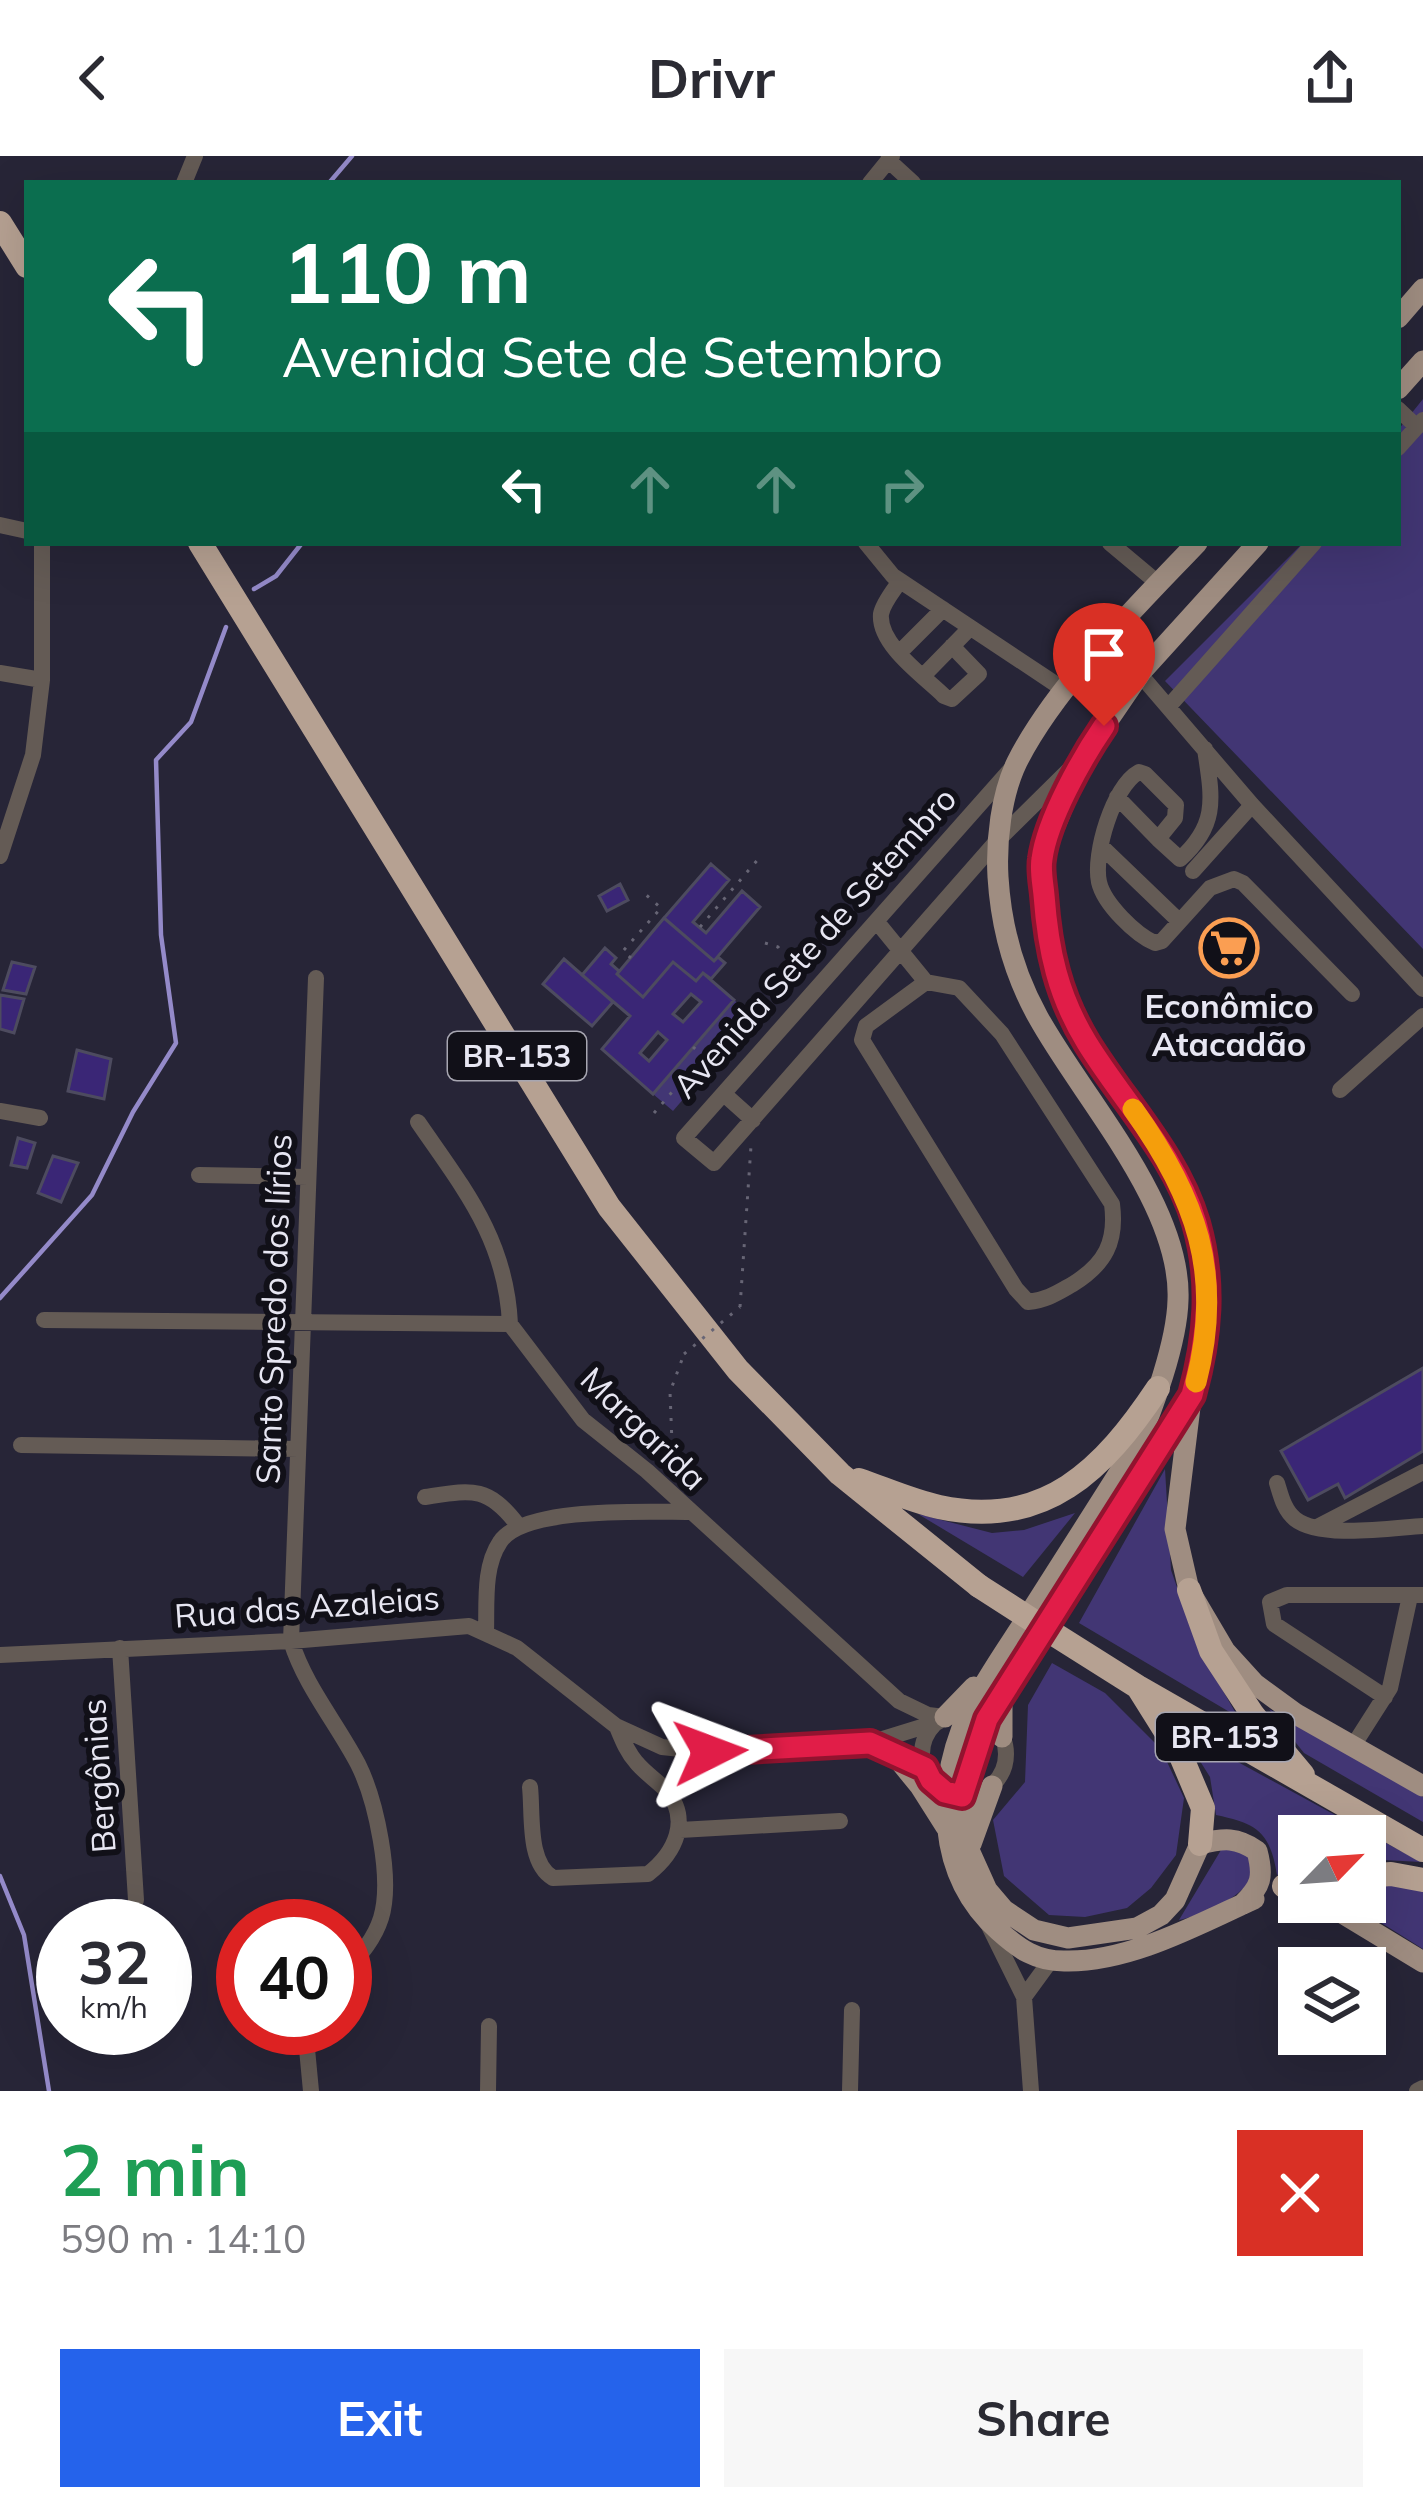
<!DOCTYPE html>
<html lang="en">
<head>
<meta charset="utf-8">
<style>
	body { margin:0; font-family:Mulish,sans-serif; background:#f7f7f7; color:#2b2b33; height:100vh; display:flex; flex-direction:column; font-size:45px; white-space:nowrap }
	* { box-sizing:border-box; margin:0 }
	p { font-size:39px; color:#7c7c81 }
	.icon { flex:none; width:66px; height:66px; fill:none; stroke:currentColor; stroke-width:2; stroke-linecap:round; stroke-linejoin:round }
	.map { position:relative; height:1935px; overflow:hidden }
	.drawer { display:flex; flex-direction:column; background:#fff; flex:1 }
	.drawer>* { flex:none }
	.top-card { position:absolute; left:24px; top:24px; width:1377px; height:366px; border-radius:0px; box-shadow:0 12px 48px #0002; background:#0b6e4f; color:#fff; overflow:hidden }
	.needle { width:78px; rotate:65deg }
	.controls { position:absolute; left:1278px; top:1659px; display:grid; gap:24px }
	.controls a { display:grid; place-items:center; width:108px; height:108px; border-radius:0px; background:#fff; box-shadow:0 12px 48px #0002; font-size:60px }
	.speed { position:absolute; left:36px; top:1743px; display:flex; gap:24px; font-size:60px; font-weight:700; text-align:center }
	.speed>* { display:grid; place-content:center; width:156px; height:156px; border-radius:50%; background:#fff; box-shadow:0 12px 48px #0002; line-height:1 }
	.speed small { font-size:30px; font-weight:400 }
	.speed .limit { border:18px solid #d22; background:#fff; color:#111 }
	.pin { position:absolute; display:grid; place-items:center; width:102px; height:102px; color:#fff; margin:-123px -51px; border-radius:50% 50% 50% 0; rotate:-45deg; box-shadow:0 0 12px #0007 }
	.pin .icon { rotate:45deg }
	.me { position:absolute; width:132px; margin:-66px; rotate:87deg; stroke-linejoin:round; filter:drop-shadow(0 0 9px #0008) }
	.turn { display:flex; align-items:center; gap:42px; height:252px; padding:0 60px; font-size:54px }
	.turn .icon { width:156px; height:156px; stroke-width:2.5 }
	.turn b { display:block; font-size:84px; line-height:102px }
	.lanes { display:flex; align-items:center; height:114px; padding:0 60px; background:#0003; justify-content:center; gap:60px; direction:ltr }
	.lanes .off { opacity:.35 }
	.round { display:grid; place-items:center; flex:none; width:126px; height:126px; border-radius:0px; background:#f7f7f7 }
	.headline { display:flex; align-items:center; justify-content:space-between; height:204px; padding:0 60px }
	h1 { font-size:72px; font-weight:700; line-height:90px; color:#1e9e55 }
	.primary-button { display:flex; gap:24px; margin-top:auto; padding:24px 60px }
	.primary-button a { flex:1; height:138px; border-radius:0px; background:#2563eb; color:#fff; font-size:48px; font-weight:700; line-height:138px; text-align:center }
	.primary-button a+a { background:#f7f7f7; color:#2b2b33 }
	header { display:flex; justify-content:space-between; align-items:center; height:156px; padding:0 60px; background:#fff; font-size:54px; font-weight:700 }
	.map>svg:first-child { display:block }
	.green { fill:#423674 }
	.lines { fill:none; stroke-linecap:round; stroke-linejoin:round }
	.stream { stroke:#948ac9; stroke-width:4.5 }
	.building { fill:#3a2676; stroke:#4d4b5f; stroke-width:3; fill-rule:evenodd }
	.path { stroke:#676575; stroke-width:3; stroke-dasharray:3 9; stroke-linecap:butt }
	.minor { stroke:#645b55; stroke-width:16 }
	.major { stroke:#9f8d81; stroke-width:21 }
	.highway { stroke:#b6a192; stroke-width:24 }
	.path-bridge { stroke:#676575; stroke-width:3; stroke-dasharray:3 9; stroke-linecap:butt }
	.highway-bridge { stroke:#b6a192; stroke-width:24 }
	.route-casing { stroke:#92132f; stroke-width:30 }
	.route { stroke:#e11d48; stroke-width:21 }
	.slow { stroke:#f59e0b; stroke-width:21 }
	.labels { text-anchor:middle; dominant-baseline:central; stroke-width:12; stroke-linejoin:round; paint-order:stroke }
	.shield { fill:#111018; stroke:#a7a6b1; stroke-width:3 }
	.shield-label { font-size:30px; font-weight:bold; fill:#e7e6f2 }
	.street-label { font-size:33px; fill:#e7e6f2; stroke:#111018 }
	.poi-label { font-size:33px; font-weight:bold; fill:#e7e6f2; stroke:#111018 }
</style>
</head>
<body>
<header><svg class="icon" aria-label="back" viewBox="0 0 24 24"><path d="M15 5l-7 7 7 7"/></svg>Drivr<svg class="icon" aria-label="share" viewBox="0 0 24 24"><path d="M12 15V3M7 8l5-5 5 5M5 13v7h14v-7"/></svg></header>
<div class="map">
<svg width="1423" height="1935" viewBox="0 0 1423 1935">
	<rect width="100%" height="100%" fill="#272537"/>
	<path class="green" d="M1423,243V793L1165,525L1303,387H1398V274Z
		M734,844L754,861L673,955L653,938Z
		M1165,1313L1171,1414L1198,1491L1238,1561L1079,1467Z
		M1075,1357L1023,1421L918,1358L992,1377L1024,1374Z
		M1052,1507L1105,1537L1161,1593L1184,1642L1176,1699L1151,1732L1127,1752L1085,1761L1049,1759L1004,1720L993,1664L1025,1626L1028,1549Z
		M1269,1553L1423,1641V1666L1304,1597Z
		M1181,1575L1421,1706L1365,1703V1680H1299V1709L1277,1719C1270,1676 1258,1668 1216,1659L1210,1621Z
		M1237,1692L1248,1698L1255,1720C1237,1743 1208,1758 1179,1764L1221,1694Z
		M1393,1729L1423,1736V1793L1348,1746H1365V1730Z"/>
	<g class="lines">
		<path class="stream" d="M329,27L352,0
			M254,433L276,420L302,387
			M0,1142L92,1039L133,956L176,887L161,779L156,604L191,566L226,471
			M0,1720L24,1779L49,1935"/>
	</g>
	<path class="building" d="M711,708L729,724L693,766L706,777L742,735L760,751L714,805L664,762Z
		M620,728L628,744L607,755L599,740Z
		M664,762L714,805L718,801L725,807L711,823L703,817L696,825L673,806L643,841L617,818Z
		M605,792L616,802L611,808L619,815L617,818L643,841L673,806L696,825L703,817L734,844L653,938L602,893L630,860L582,819ZM691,838L701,846L683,866L673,858ZM658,876L667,884L649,905L640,897Z
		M564,803L613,846L592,870L543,828Z
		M12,806L35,811L26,838L3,834Z
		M0,839L24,843L14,877L0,873Z
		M77,894L111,903L104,943L68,935Z
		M18,982L35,987L27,1012L11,1009Z
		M53,1000L78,1007L61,1046L38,1037Z
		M1423,1212V1295L1345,1342L1338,1328L1308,1344L1281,1295Z"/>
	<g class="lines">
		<path class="path" d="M700,771L760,701
			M765,787L778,791L784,799
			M631,802L623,795L661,752L645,738
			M693,891L719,914
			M654,957L748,848
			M740,1151L751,990
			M673,1313L670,1236L684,1198"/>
		<path class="minor" d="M888,4L913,27
			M184,27L195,0
			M870,27L892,0
			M1398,253L1417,271
			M1398,292L1423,264
			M0,369L27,375
			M866,387L893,420L1066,535
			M1110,387L1159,428
			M900,425C894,434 883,447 881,458C878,489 925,521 944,540L952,543L979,518L952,490
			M1108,481L1252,649L1423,833
			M900,496L943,453
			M0,517L42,524
			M924,519L970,472
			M1170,549L1314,387
			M1205,593C1212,641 1219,668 1180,703L1158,683L1175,662L1176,649L1145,618L1139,616C1113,630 1093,698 1099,726C1104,748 1136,779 1155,787L1162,785L1210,732L1234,723L1243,727L1352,838
			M1011,613L684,982L714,1007L996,686L1080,603
			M1117,641L1158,683
			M1102,691L1179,765
			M0,700L33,599L42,524V387
			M1193,715L1252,649
			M877,766L926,826
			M316,822L291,1485C305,1530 336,1566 358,1608C376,1644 393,1723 381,1762C374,1784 360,1799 345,1816
			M926,826L959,832L1002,878L1112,1048C1117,1086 1105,1108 1073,1128C1057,1137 1047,1144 1028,1146L1016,1133L862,884L866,870Z
			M1340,934L1423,860
			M724,938L753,964
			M0,955L40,962
			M418,966C464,1033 506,1083 510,1168
			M199,1019L308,1021
			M44,1164L510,1168L583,1264L647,1315L899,1545L928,1559L945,1561
			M21,1289L298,1293
			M1277,1327C1281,1340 1284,1354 1295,1363C1320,1383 1391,1372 1423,1370
			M425,1341C471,1334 487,1329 517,1368
			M1317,1371L1423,1316
			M486,1477C487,1448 483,1411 500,1386C523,1350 647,1356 689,1356
			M120,1492L136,1744
			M0,1499L291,1485L469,1470L517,1492L616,1570L662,1591L709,1596L870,1587L938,1566
			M1385,1541L1274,1468L1270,1446L1287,1439H1423
			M922 1598a42 42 0 1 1 84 0a42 42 0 1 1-84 0Z
			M1353,1590L1390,1532L1410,1440
			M530,1631C533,1658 527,1707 553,1722L648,1718C675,1697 692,1663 665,1633C656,1624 644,1616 636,1606C627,1596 622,1583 617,1571
			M680,1674L840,1665
			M989,1770L1024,1841L1031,1935
			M1024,1841L1051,1804
			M305,1872L311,1935
			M488,1935L489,1870
			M850,1935L852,1854
			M1417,1935L1423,1932"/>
		<path class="major" d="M1398,162L1423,133
			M1398,233L1423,205
			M1197,387C1138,449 1056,529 1017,606C1001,639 996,685 998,721C1001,770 1014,818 1038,861C1082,941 1182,1049 1178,1144C1177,1186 1153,1254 1135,1292C1099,1349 1063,1406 1027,1462C1007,1493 985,1524 969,1556C935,1629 936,1719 999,1775C1019,1793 1036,1805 1064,1805C1128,1807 1197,1769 1254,1743
			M1190,1251L1175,1373L1189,1434L1225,1495L1255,1528L1296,1558L1423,1630
			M1002,1540V1581
			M945,1561L974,1531
			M894,1598L920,1630L946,1671
			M971,1688L992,1630
			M1324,1746L1423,1806
			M1243,1748C1261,1730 1264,1721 1257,1695C1237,1681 1224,1682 1200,1688L1175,1744L1161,1759L1137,1772L1068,1782L1034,1774L1004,1754L987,1734L969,1694L962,1640L987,1563L1192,1239L1202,1202L1210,1140L1196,1066L1169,1006L1087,887L1060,837L1048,791L1041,703L1085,598L1141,516L1258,387"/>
		<path class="highway" d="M0,67L27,110
			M200,387L609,1051L738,1214L840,1318L979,1430
			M859,1324C885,1333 912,1345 939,1351C1045,1374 1104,1313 1158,1232
			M1189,1434L1211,1495L1253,1559L1303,1619
			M1046,1473L1138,1531L1423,1694
			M1139,1533L1181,1600L1203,1652L1200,1688
			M1365,1720L1391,1718L1423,1724
			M1284,1730L1299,1727"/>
		<path class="path-bridge" d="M684,1198L740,1151"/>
		<path class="highway-bridge" d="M979,1430L1046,1473"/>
	</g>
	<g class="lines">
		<defs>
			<path id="route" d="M710,1596L870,1587L925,1612L931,1624L945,1636L962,1640L987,1563L1192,1239C1208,1181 1213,1126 1196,1067C1176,999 1124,947 1087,887C1058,840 1048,794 1044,739C1043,728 1040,714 1042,703C1047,664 1082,602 1104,570"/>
		</defs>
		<use href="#route" class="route-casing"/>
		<use href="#route" class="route"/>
		<path class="slow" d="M1133,953C1196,1041 1224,1118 1196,1226"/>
	</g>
	<defs>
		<symbol id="supermarket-ring" viewBox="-11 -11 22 22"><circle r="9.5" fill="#111018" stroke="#fb9e52" stroke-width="1.5"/><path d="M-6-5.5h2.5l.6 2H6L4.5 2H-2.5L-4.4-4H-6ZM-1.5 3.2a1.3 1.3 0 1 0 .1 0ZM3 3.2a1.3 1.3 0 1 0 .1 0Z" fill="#fb9e52"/></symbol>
	</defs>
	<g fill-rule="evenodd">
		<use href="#supermarket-ring" x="1196" y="759" width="66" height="66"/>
	</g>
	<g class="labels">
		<g class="shield">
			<rect x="448" y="876" width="138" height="48" rx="9"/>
			<rect x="1156" y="1557" width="138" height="48" rx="9"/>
		</g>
		<g class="shield-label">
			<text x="517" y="900">BR-153</text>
			<text x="1225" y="1581">BR-153</text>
		</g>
		<g class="street-label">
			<text transform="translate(814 786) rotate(-48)">Avenida Sete de Setembro</text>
			<text transform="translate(273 1153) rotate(-88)">Santo Spredo dos lírios</text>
			<text transform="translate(644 1272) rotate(44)">Margarida</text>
			<text transform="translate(307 1450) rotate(-4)">Rua das Azaleias</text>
			<text transform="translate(98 1620) rotate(-94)">Bergônias</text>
		</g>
		<g class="poi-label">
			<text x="1229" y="849">Econômico<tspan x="1229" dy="38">Atacadão</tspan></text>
		</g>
	</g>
</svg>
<div class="controls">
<a><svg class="needle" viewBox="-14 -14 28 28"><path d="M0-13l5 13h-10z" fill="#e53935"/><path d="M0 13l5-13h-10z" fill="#7c7c81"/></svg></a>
<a><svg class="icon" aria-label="layers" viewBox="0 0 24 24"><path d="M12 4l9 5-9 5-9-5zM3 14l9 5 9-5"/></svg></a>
</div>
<div class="speed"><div>32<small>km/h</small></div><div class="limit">40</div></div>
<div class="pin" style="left:1104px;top:570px;background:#d93025"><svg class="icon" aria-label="arrive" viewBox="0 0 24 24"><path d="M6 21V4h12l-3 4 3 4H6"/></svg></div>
<svg class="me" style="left:710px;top:1596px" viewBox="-20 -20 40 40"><path d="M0-17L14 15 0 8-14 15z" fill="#e11d48" stroke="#fff" stroke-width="4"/></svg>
<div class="top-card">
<div class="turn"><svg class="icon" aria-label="left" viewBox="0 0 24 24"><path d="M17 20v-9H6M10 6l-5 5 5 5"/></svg><div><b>110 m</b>Avenida Sete de Setembro</div></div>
<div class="lanes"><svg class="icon" aria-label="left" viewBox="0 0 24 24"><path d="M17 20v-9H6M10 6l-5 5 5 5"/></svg><svg class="icon off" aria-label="ahead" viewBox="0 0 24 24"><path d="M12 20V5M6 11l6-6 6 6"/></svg><svg class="icon off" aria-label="ahead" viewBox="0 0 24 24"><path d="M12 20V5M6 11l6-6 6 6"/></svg><svg class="icon off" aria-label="right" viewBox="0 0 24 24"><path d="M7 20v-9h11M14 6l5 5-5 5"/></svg></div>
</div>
</div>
<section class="drawer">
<div class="headline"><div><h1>2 min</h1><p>590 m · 14:10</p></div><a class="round" style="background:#d93025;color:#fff"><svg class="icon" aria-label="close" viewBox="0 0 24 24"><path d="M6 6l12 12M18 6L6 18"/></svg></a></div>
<div class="primary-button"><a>Exit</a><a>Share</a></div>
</section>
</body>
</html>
